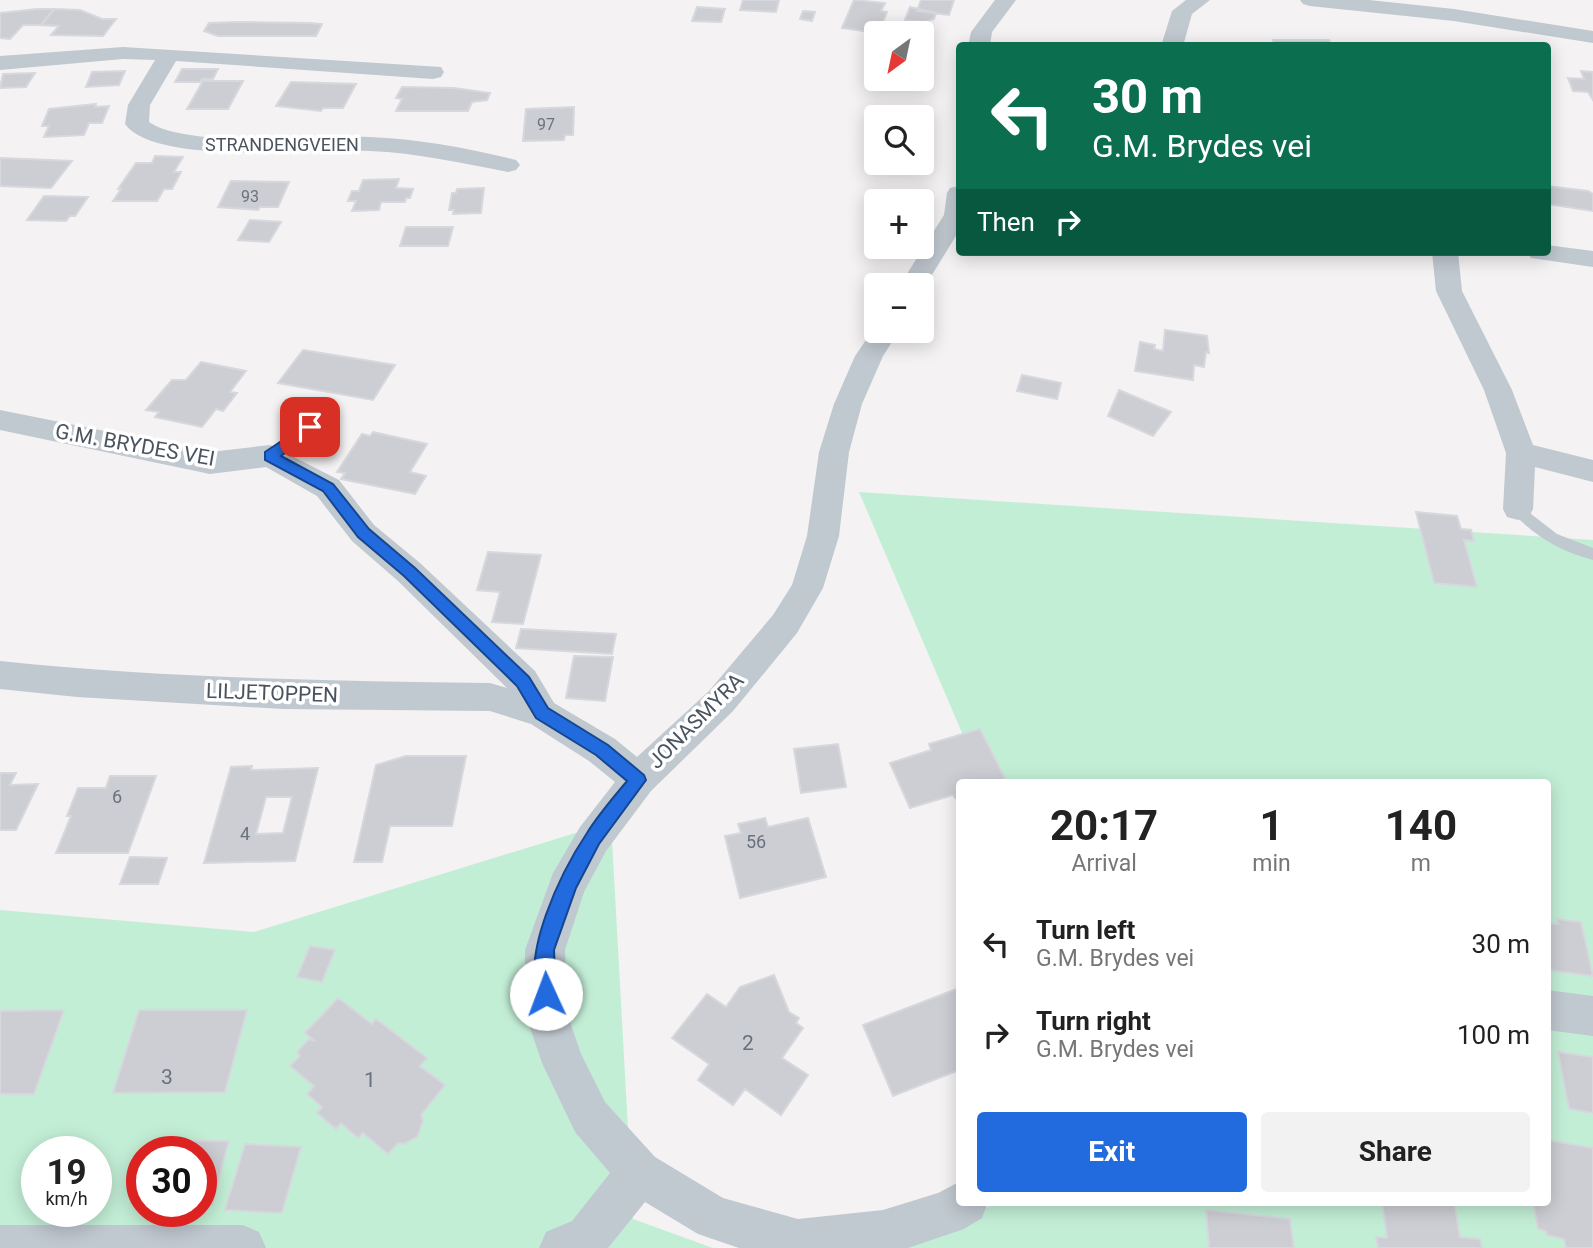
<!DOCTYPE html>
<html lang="en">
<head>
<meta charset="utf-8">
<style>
	body { margin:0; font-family:Roboto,sans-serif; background:#f2f2f2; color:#222; height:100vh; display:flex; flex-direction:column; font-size:26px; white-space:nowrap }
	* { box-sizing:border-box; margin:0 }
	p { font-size:23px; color:#767676 }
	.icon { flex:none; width:38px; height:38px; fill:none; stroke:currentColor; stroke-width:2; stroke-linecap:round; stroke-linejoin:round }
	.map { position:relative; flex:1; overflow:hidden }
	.panel { position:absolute; left:956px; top:779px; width:595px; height:427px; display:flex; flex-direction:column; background:#fff; border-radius:7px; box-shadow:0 4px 18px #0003 }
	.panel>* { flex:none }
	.hud { position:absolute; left:956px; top:42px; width:595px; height:214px; border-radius:7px; box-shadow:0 4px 18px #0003; background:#0b6e4f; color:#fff; overflow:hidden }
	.needle { width:46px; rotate:213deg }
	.tools { position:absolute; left:864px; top:21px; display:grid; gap:14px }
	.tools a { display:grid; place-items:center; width:70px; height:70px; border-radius:7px; background:#fff; box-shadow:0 4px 18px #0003; font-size:35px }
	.speed { position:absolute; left:21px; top:1136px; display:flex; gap:14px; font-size:35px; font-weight:700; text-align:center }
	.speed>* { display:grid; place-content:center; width:91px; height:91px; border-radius:50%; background:#fff; box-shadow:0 4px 18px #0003; line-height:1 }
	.speed small { font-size:18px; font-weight:400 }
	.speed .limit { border:10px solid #d22; background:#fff; color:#111 }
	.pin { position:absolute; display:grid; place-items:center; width:60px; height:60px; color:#fff; margin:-30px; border-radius:14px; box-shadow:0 4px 10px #0006 }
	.me { position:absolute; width:77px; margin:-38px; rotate:358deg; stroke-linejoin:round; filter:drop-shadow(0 0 5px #0008) }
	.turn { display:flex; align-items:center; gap:24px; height:147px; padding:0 21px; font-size:32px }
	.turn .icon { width:91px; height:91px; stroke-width:2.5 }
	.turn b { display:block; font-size:49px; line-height:60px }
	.then { display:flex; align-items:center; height:66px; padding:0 21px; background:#0003; gap:14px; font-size:26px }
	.eta { display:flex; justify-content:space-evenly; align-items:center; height:119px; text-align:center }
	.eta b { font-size:42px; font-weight:700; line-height:49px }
	.button { display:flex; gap:14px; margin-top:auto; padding:14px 21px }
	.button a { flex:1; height:80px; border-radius:7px; background:#226bde; color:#fff; font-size:28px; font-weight:700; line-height:80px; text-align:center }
	.button a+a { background:#f2f2f2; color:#222 }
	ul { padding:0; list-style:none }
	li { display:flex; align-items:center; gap:21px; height:91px; padding:0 21px }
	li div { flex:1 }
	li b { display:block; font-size:26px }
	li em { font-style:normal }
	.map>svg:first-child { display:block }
	.green { fill:#c3eed6; fill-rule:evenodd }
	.building { fill:#ccced4; stroke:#d6d8dd; stroke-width:2; fill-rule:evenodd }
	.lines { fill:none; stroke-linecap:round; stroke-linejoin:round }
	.lane { fill:#c0c8d0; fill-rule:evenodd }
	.street { fill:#c0c8d0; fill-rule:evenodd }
	.route { fill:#226bde; stroke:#164690; stroke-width:2 }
	.labels { text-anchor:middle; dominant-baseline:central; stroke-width:7; stroke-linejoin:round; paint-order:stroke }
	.far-number-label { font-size:16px; fill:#6a727c }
	.far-street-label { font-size:18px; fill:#4a545f; stroke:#fff }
	.number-label { font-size:18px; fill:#6a727c }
	.street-label { font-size:21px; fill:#4a545f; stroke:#fff }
	.near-number-label { font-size:21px; fill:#6a727c }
</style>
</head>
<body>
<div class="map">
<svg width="1593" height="1248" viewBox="0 0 1593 1248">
	<rect width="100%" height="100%" fill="#f4f2f2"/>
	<path class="green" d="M859,492L1593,540V1248H864L1003,1202H1547V782H983Z
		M611,822L633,1219L713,1248H0V910L254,932ZM37,1152H96V1211H37ZM142,1152H201V1211H142Z"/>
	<path class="building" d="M743,0H779L776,12L740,10Z
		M854,0L885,3L881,11L887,12L883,22L876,24L870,32L842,28Z
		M921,0H954L949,15L917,11Z
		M697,7L725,9L721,22L692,21Z
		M910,7L936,13L934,19L925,22L905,20Z
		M37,9H54L41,25H23L10,39L0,38V13Z
		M54,9L80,10L102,19H116L103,36L51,35L59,26L41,25Z
		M803,11L815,12L812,21L800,19Z
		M238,22L310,23L322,24L316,36H218L204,31L209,23Z
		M1273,40H1329L1331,46H1275Z
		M182,69H218L213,79H202L200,82H175Z
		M125,71L119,85L86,87L92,72Z
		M1581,71L1593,72V100L1588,92L1573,91L1568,78L1584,79Z
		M35,73L26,87L0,88L3,74Z
		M203,81H243L228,109H187Z
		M291,82L356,84L343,108H323L321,111L276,106Z
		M402,87L454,88L490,93L487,100L472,102L468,111H396L402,99L396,98Z
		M96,104L95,107L109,106L102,123H89L84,135L44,137L49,126H42L49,109Z
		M574,107L573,135H565L564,140L523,141L526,109Z
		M155,156L183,157L174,172H181L172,189H164L157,201H113L121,189H118L136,163H152Z
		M0,158L72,161L51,188L0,186Z
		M399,179L396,188L413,189L410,198H406L405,202H381L379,210L352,211L356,201H348L352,191H359L363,180Z
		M231,181L289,182L278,207H260L258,210L218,207Z
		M1547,186L1588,191L1593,194V211L1547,204Z
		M484,188L481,213L453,214L454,210H449L452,193H456L457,189Z
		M44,196L88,197L75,216H70L66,221L27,220Z
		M250,220L281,222L269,242L238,240Z
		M406,227H453L448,246H400Z
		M1165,330L1207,336L1209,353L1206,352L1204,367L1194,365L1193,380L1135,371L1140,342L1155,345L1154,349L1163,351Z
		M303,350L395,365L373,400L278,383Z
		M201,362L246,371L230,392L237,393L223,411L216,409L202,427L155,417L159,412L146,410L172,380H186Z
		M1022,375L1061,383L1057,399L1017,391Z
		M1119,390L1171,412L1153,436L1108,416Z
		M373,432L427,444L410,472L426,476L415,494L341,479L345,473L337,472L362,434L370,436Z
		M1416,512L1457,516L1461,529L1471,530L1474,541L1464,540L1477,587L1434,583Z
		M488,552L541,555L523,624L492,622L500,592L477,590Z
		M521,629L616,634L612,654L516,648Z
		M574,656L613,657L605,701L566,698Z
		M980,729L1007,782H959V797L955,798L953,795L910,808L890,763L931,750L929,744Z
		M838,744L846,787L801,793L794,749Z
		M406,756H466L452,826H390L382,862H354L376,765Z
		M252,766L251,770L318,768L295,861L204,863L231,767ZM266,797H292L283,833L256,834Z
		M0,773H16L10,785L38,784L16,830H0Z
		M110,776H156L128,853H56L71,816H67L78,788H106Z
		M765,818L768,827L808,818L826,877L740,898L725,836L741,833L738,824Z
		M130,857L167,858L158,884H120Z
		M1557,919L1581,922L1593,976L1547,970V923L1558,924Z
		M310,946L335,950L322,982L297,977Z
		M774,975L789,1012L799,1018L796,1023L803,1028L782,1058L808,1075L781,1115L745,1089L733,1105L698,1080L709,1064L672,1038L707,994L726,1007L740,987Z
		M959,988V1070L893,1096L863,1025Z
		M338,998L372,1024L376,1019L427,1058L420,1066L445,1085L421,1115L423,1121L417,1137L404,1144L398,1143L388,1154L363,1133L358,1138L341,1123L336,1129L317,1113L322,1107L307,1094L314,1086L290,1066L300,1056L297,1052L309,1039L315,1041L305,1033Z
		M64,1010L34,1094H0V1011Z
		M139,1010H247L225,1092L113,1093Z
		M1558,1052L1593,1057V1113L1569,1109Z
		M1547,1140L1593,1148V1248H1566L1564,1239L1547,1235L1546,1231L1538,1229L1533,1202H1547Z
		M168,1141H229L212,1205H201V1152H165Z
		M245,1144L301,1147L282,1213L225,1210Z
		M1382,1202H1454L1460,1237L1480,1239L1482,1248H1378L1376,1237L1387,1238Z
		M1206,1210L1290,1219L1294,1248H1209Z"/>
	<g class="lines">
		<path class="lane" d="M310,422L317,427L315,430L275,460H265L263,456L265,452Z
			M1518,504L1557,534L1593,548V560C1560,551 1536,537 1513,513L1511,509L1513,505Z"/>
		<path class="street" d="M995,0H1016L992,32L990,46H968L971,32Z
			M1186,0H1210L1192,14L1183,46H1161L1172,11Z
			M1300,0H1369L1454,9L1593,31V43L1454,21L1310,6L1303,4Z
			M123,47L441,67L444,72L441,77L433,79L176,61L150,105L149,122C189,149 316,135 369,137C419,139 468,148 516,160L520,165L516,170L508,172C462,163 417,153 370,151C319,149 155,166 125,124L128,105L155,60L123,59L0,70V56Z
			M959,186V231L922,291V285H900L944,215L947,193L950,188Z
			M1547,245L1593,251V267L1531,258L1527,252H1547Z
			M1432,252H1458L1462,291L1512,390L1533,445L1593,460V482L1535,467L1533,509L1529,517L1518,520L1507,517L1503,509L1506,453L1484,390L1436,291Z
			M877,324V331H899L883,356L862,404L849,452L839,536L823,588L797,633L733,711L651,791L606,851L584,892L565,950L568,1016L581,1054L605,1102L655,1157L723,1198L798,1219L883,1210L938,1193L959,1182V1202H988L982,1218L964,1229L908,1248H739L698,1234L645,1202L608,1248H539L546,1232L572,1221L610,1173L575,1132L542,1063L526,1016L525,950L553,873L580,827L615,782L589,761L531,724L490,711L283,709L77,697L0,689V661C163,678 326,681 490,683L507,688L398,581L352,541L317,496L266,467L210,474L0,430V410L210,452L270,445L339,480L374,525L420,563L535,671L554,703L615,739L637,757L709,691L773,615L792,585L807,536L819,452L834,404L855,356Z
			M1547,990L1593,996V1036L1547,1030Z
			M0,1225H243L259,1232L266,1248H0Z"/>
	</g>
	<path class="route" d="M310,422L315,424V430L281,456L333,484L369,529L415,568L529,677L548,708L608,745L644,775L646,780L599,844L576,888L554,950L556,994L553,1001L546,1004L539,1001C520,955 561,872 587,833C598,815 613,798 627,781L596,755L536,718L517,686L404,576L358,537L323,491L265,460V452Z"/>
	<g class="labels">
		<g class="far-number-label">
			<text x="546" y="124">97</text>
			<text x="250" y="196">93</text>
		</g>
		<g class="far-street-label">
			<text x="282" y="144">STRANDENGVEIEN</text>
		</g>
		<g class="number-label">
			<text x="117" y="796">6</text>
			<text x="245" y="833">4</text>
			<text x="756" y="841">56</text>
		</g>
		<g class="street-label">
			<text transform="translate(135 445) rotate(10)">G.M. BRYDES VEI</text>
			<text transform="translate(272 693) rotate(2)">LILJETOPPEN</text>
			<text transform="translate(696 721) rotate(-45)">JONASMYRA</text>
		</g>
		<g class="near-number-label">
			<text x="748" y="1043">2</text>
			<text x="167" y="1077">3</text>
			<text x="370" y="1080">1</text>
		</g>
	</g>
</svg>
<div class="tools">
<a><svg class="needle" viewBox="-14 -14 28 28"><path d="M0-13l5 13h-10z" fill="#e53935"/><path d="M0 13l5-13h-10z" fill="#767676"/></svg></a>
<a><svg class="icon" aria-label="search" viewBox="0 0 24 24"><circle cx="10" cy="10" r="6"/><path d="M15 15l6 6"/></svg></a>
<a>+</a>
<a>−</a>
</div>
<div class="speed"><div>19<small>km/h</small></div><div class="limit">30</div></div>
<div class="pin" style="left:310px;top:427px;background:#d93025"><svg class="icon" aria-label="arrive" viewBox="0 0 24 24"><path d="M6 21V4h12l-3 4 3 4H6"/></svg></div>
<svg class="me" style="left:546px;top:994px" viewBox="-20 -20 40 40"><circle r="19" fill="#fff"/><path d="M0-13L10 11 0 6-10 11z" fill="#226bde"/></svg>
<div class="hud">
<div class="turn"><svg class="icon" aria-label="left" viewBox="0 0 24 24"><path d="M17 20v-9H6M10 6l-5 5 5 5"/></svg><div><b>30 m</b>G.M. Brydes vei</div></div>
<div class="then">Then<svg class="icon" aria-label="right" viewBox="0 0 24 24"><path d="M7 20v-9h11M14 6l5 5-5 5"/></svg></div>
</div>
<section class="panel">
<div class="eta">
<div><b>20:17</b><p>Arrival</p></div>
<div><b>1</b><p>min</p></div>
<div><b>140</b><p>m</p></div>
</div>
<ul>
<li><svg class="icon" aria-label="left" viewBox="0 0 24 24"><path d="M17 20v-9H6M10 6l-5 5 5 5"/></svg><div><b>Turn left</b><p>G.M. Brydes vei</p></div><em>30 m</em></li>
<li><svg class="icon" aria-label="right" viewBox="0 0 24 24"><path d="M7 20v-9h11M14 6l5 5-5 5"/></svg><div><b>Turn right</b><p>G.M. Brydes vei</p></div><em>100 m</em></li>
</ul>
<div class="button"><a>Exit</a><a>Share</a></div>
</section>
</div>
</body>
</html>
